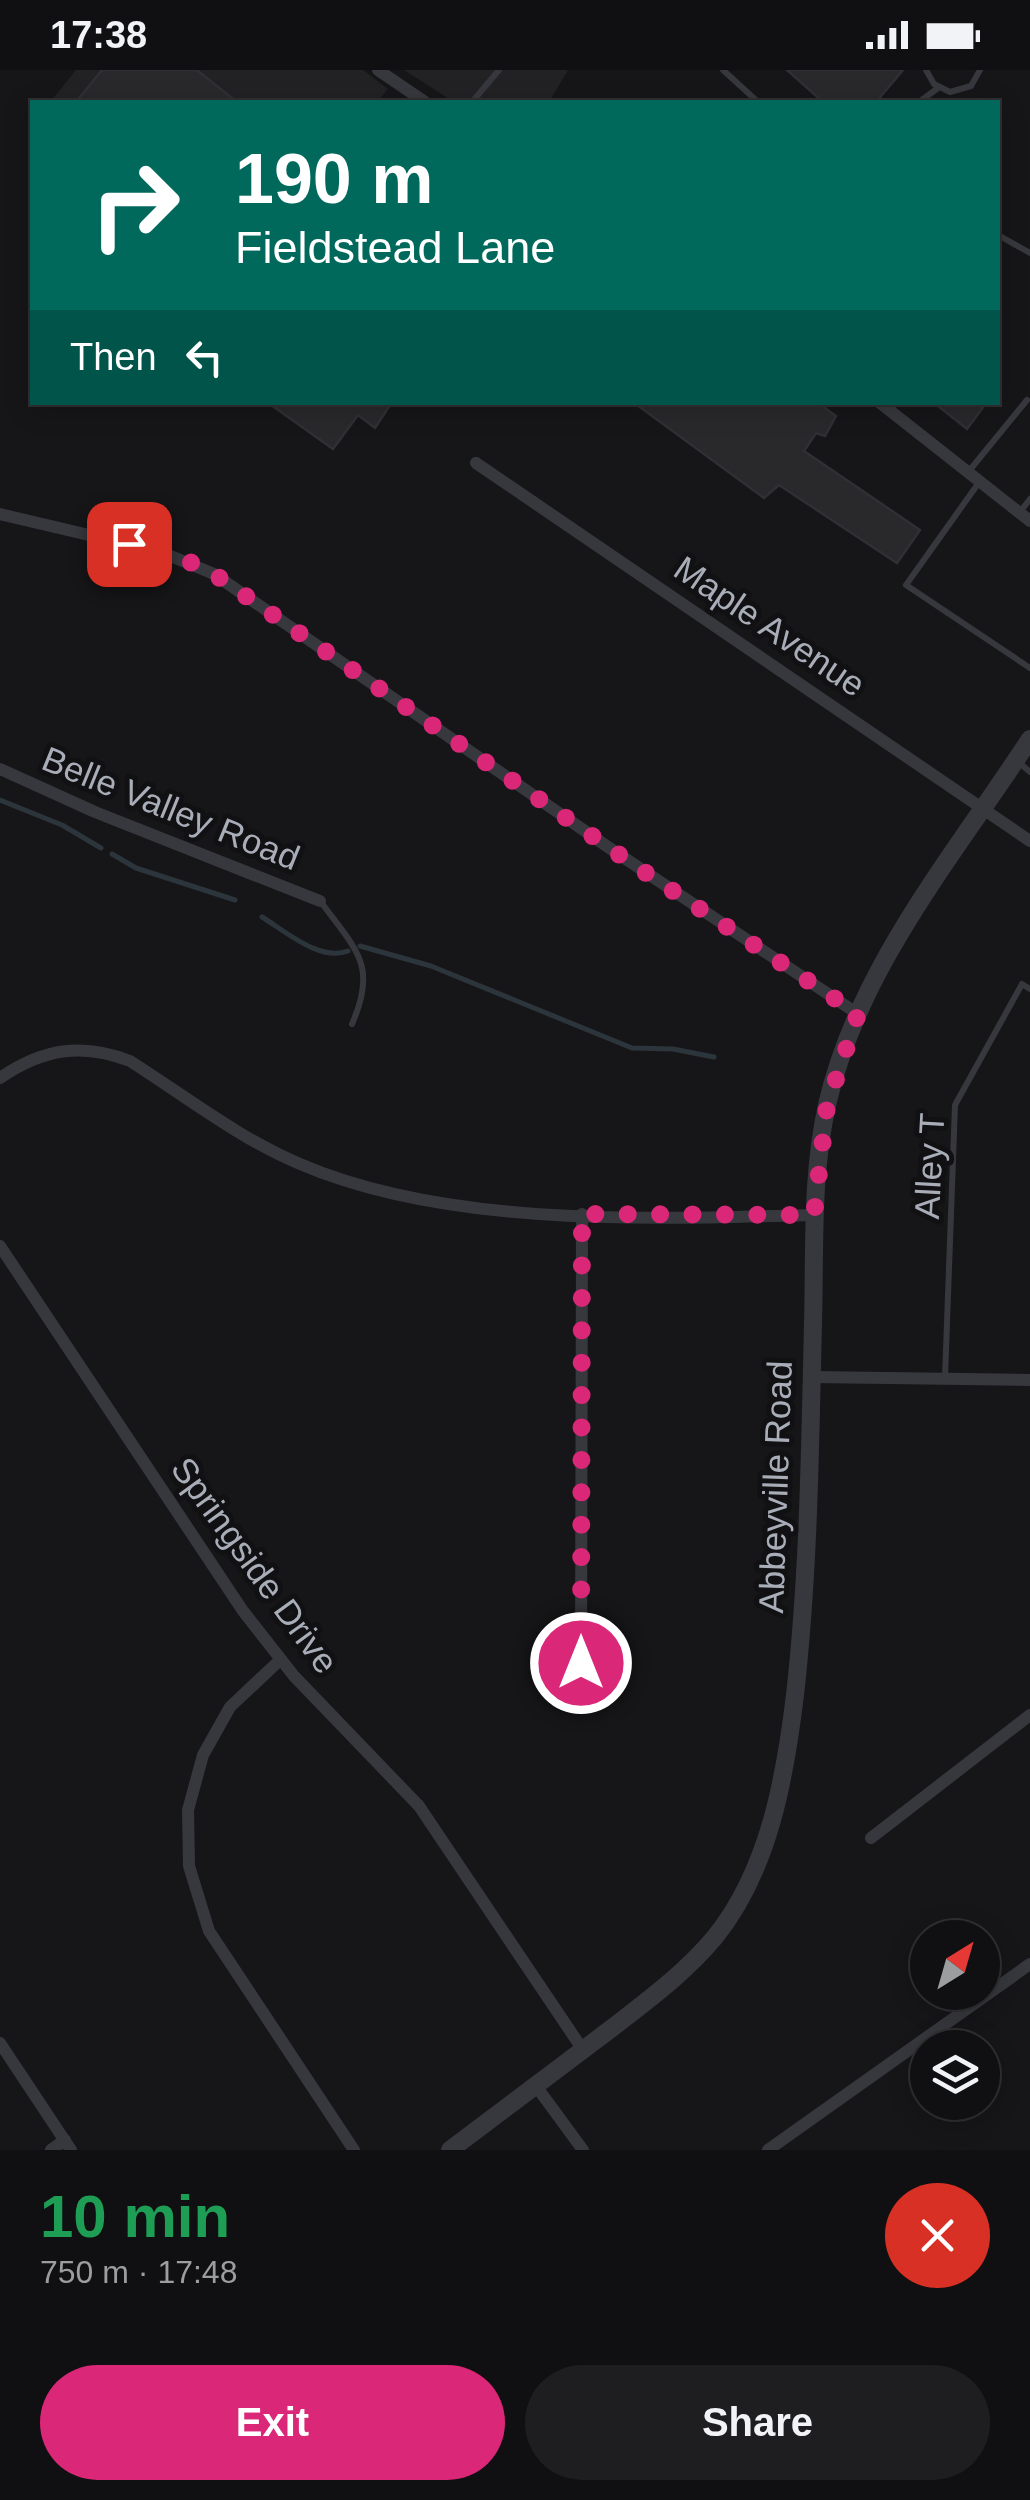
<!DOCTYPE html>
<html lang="en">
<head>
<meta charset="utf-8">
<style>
	body { margin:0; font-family:Arial,sans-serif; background:#1e1e20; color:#f1f3f6; height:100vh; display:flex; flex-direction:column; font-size:38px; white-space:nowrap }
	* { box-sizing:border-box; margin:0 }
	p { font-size:32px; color:#9c9d9f }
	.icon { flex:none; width:55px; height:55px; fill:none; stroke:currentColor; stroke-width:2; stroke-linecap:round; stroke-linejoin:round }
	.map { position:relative; height:2080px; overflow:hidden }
	.details { display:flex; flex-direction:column; background:#101012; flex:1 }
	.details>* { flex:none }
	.hud { position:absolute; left:30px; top:30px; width:970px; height:305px; border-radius:0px; box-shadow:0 5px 25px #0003,0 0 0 2px #303032; background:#00695c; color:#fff; overflow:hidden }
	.needle { width:65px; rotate:37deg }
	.controls { position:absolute; left:910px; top:1850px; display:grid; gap:20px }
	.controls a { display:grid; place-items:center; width:90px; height:90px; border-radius:50%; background:#101012; box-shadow:0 5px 25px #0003,0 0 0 2px #303032; font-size:50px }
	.pin { position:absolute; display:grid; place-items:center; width:85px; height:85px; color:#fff; margin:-42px; border-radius:20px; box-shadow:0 5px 15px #0006 }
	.me { position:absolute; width:110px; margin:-55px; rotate:0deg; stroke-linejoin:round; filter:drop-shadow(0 0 8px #0008) }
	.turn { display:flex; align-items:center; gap:35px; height:210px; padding:0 40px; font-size:45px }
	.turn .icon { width:130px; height:130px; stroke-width:2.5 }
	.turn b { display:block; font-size:70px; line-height:85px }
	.then { display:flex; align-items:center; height:95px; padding:0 40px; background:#0003; gap:20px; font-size:38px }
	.round { display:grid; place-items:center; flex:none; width:105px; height:105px; border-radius:52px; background:#1e1e20 }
	.overview { display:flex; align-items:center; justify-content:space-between; height:170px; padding:0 40px }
	h1 { font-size:60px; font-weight:700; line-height:75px; color:#1e9e55 }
	.button { display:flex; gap:20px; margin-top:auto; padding:20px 40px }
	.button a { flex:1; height:115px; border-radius:60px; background:#db2777; color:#fff; font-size:40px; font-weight:700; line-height:115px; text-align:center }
	.button a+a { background:#1e1e20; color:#f1f3f6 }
	.status { display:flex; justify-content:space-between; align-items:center; height:70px; padding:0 50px; background:#101012; direction:ltr }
	.status svg { height:28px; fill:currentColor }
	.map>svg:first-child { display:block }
	.built { fill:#222225 }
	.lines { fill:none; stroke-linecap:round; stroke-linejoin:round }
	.stream { stroke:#2c353c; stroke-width:5 }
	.building { fill:#29292c; stroke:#303034; stroke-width:2.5 }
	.service { stroke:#37383d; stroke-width:6 }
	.minor { stroke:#37383d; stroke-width:12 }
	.tertiary { stroke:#37383d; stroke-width:18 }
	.route { stroke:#db2777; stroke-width:18; stroke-dasharray:0 32.4 }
	.labels { text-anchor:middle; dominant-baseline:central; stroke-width:10; stroke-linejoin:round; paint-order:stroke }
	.street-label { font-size:35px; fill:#a8adb8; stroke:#111113 }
</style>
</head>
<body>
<div class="status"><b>17:38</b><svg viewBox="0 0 49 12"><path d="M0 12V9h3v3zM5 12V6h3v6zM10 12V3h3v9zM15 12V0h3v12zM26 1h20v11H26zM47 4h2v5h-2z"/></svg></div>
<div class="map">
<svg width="1030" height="2080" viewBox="0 0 1030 2080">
	<rect width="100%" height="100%" fill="#161618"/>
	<path class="built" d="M76,0H363L388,19L377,32H50Z
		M404,0H568L549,32H454Z"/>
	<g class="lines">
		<path class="stream" d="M0,730L62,755L101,778
			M112,784L136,798L235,830
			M262,847C285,861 320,892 348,881
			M360,876L431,896L632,978L673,979L714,987"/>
	</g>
	<path class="building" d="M102,0H197L237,32H76Z
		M787,0H903L876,32H823Z
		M267,332H392L375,358L358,345L333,379Z
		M633,332H817L836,346L825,366L816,363L804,381L920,460L897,493L779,415L764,428Z
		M933,332H987L967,359Z"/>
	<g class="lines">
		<path class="service" d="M723,0L758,32
			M926,0L934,14L950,22L971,16L980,0
			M472,32L499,0
			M919,32L938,18
			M998,165L1030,183
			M969,401L1027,330
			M980,411L906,515L1030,598
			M1020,442L1030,429
			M1017,691L1030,702
			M321,832C356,880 378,895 352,954
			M945,1307L955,1035L1022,914L1030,919"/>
		<path class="minor" d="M378,0L425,32
			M879,332L1030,451
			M476,393L1030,771
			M0,444L161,482L214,504L608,777L858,944
			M0,699L95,742L320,831
			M0,1008C42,979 82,972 130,991C185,1026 240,1069 300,1094C449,1158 654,1149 814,1145
			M0,1176L243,1541L294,1606L419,1736L583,1980
			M812,1307L1030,1310
			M280,1590L230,1637L203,1685L188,1740L189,1796L209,1861L354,2080
			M581,1593L582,1144
			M871,1768L1030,1645
			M0,1973L71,2080
			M536,2016L583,2080
			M51,2080L65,2070
			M768,2080L1030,1894"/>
		<path class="tertiary" d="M450,2080C504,2039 558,1999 612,1958C648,1930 685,1903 715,1867C769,1800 785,1708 795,1625C809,1500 810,1378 813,1253C815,1180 811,1107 827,1035C858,898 955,784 1030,669"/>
	</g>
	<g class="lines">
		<path class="route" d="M129,474L188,491L214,504L640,799L858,944L827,1036L814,1145L582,1144L581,1593"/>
	</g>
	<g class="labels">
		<g class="street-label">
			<text transform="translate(770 556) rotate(34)">Maple Avenue</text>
			<text transform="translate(171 738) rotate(22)">Belle Valley Road</text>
			<text transform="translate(929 1096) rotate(-87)">Alley T</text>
			<text transform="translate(775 1417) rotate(-88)">Abbeyville Road</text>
			<text transform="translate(255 1495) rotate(54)">Springside Drive</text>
		</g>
	</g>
</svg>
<div class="controls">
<a><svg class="needle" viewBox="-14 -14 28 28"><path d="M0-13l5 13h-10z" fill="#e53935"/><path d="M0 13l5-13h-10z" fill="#9c9d9f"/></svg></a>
<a><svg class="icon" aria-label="layers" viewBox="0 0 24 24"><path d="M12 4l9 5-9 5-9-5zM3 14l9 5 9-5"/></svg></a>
</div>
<div class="pin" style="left:129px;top:474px;background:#d93025"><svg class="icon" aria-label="arrive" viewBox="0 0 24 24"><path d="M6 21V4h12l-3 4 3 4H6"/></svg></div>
<svg class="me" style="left:581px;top:1593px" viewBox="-20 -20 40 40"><circle r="17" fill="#db2777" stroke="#fff" stroke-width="3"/><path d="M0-11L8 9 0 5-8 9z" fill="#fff"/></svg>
<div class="hud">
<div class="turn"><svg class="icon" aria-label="right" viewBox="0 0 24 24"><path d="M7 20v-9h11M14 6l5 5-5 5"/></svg><div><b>190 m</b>Fieldstead Lane</div></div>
<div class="then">Then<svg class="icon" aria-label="left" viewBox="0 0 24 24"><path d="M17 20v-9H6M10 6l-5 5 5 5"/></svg></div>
</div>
</div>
<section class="details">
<div class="overview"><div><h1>10 min</h1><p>750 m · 17:48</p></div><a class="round" style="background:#d93025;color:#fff"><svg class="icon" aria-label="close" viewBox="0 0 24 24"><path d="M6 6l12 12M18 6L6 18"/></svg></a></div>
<div class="button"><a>Exit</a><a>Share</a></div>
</section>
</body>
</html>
